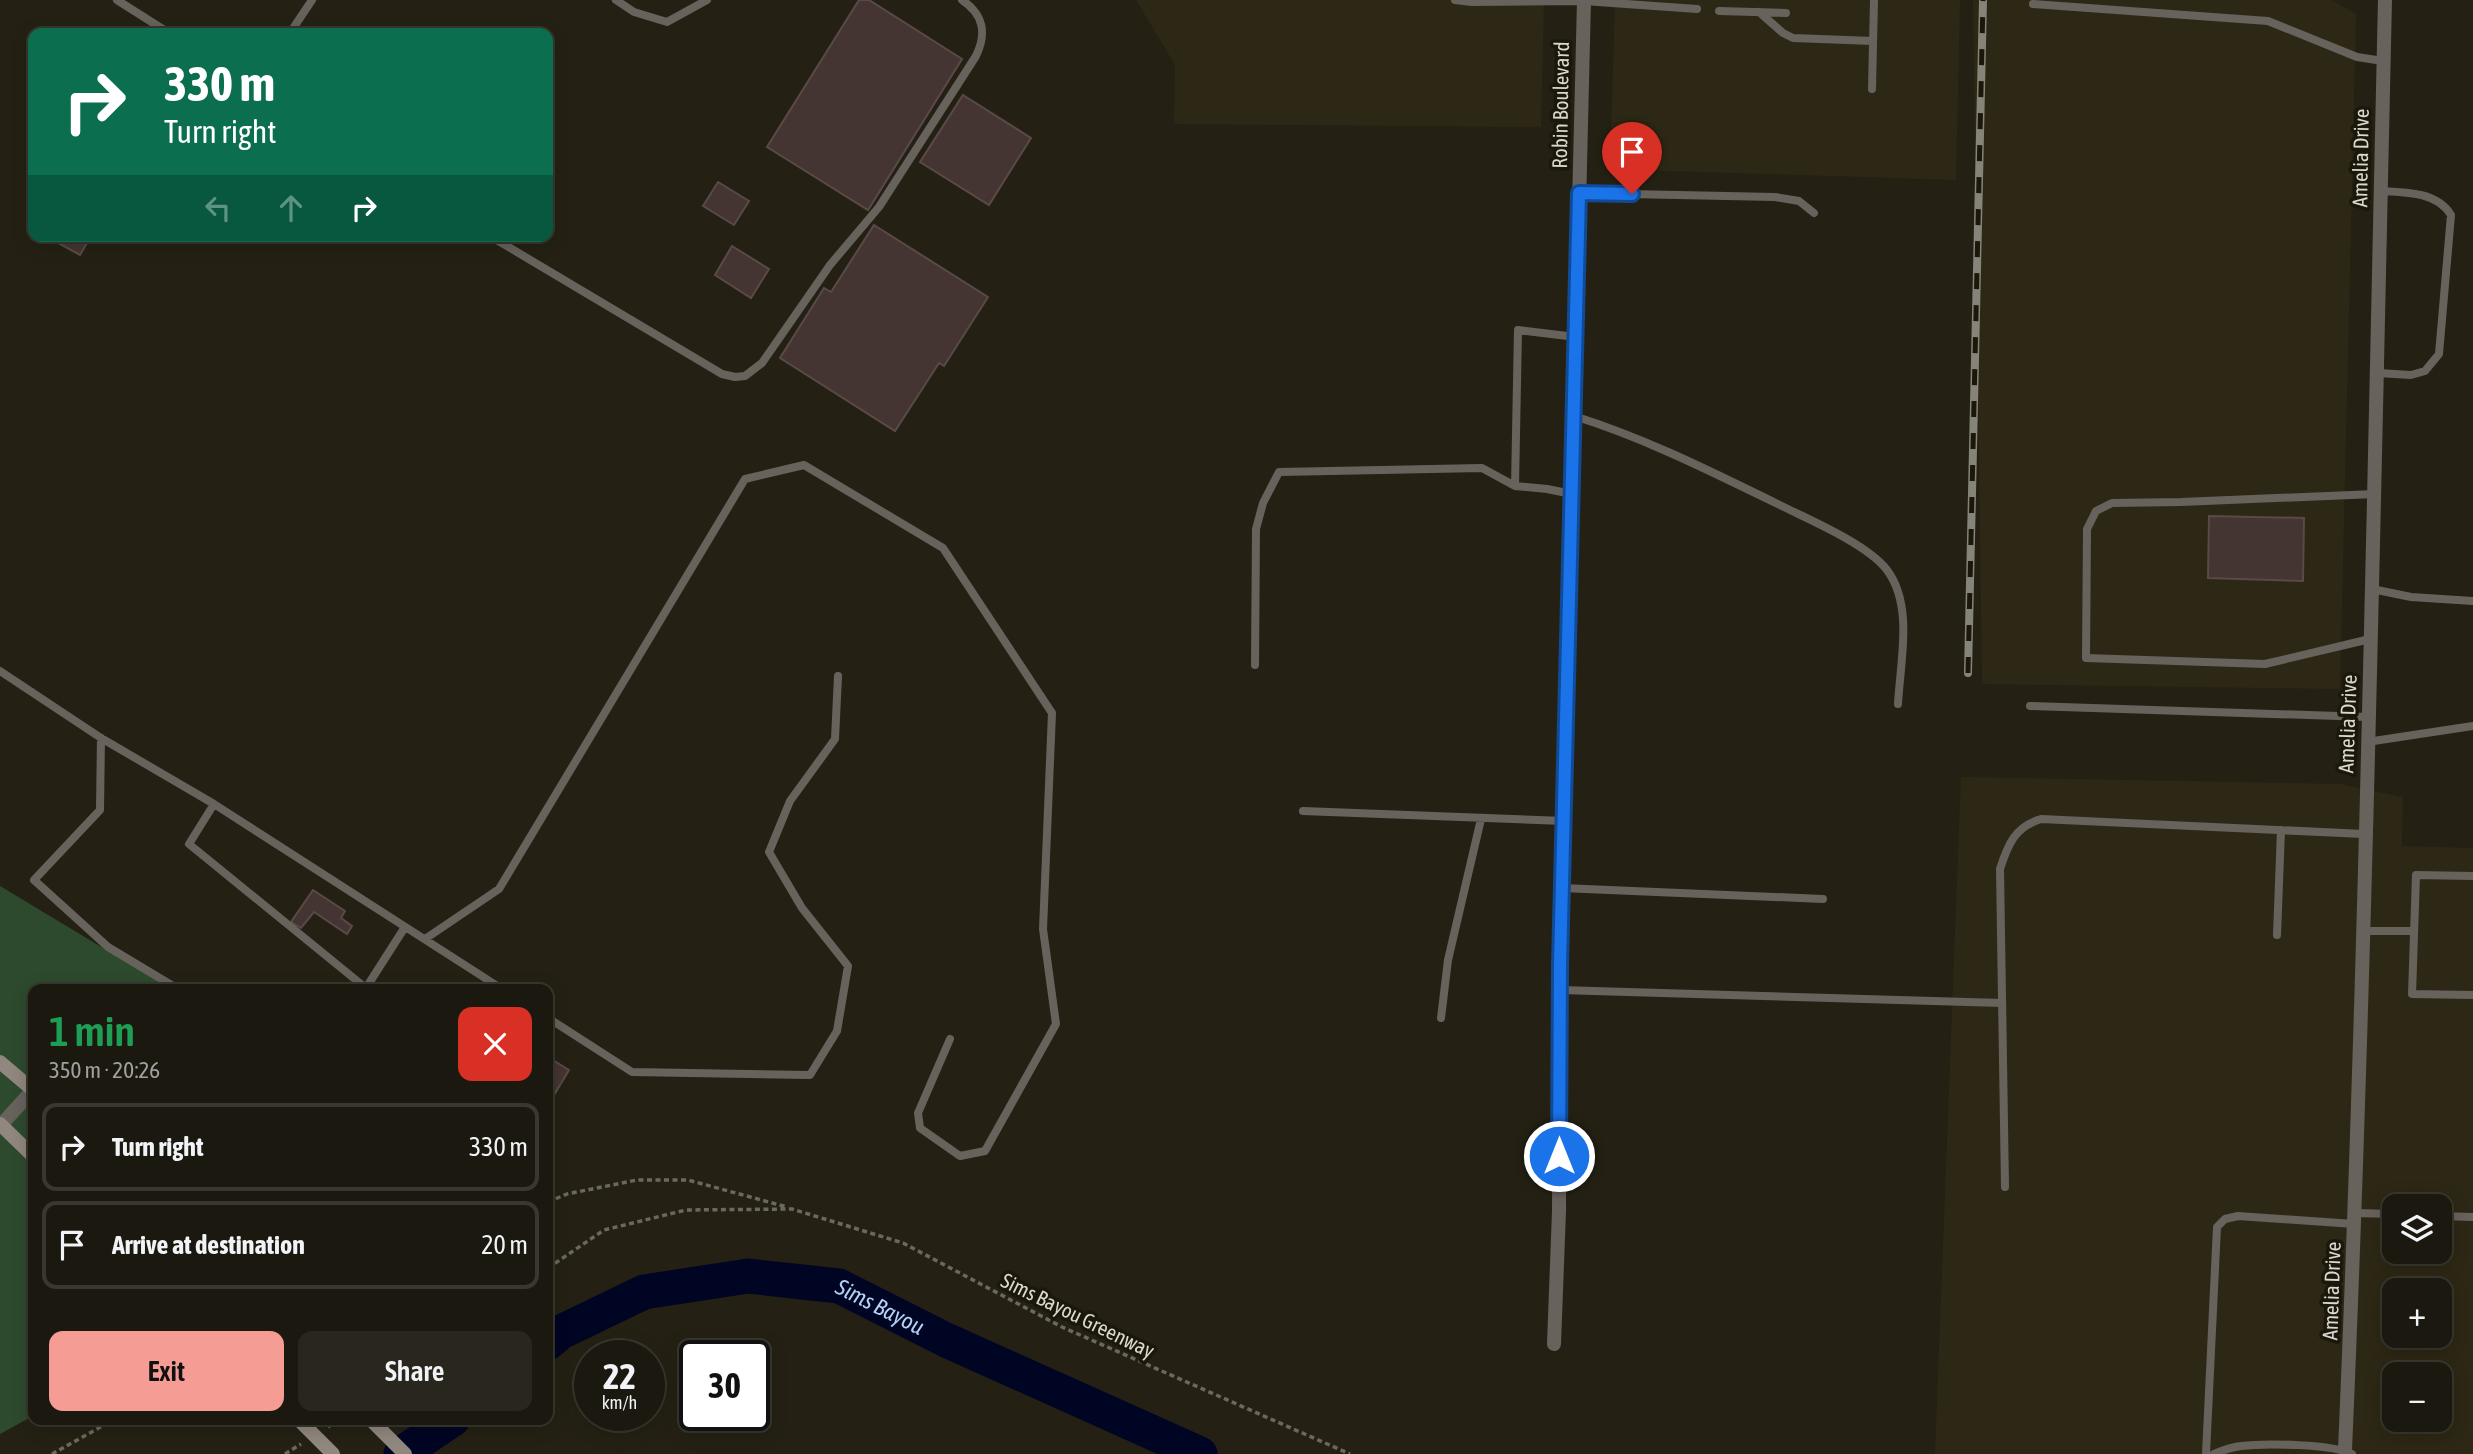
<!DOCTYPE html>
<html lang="en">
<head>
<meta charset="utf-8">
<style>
	body { margin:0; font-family:"Asap Condensed",sans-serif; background:#28261d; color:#f1f3f6; height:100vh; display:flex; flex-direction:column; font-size:26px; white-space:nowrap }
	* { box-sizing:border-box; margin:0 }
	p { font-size:23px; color:#a0a09e }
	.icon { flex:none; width:38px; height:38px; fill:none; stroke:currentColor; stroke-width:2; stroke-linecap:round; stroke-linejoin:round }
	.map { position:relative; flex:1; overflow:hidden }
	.panel { position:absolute; left:28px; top:984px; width:525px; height:441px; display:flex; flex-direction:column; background:#1b190f; border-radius:14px; box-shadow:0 4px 18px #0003,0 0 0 2px #39382f }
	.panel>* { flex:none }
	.hud { position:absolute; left:28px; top:28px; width:525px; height:214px; border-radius:14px; box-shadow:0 4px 18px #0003,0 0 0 2px #39382f; background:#0b6e4f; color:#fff; overflow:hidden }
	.controls { position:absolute; left:2382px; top:1194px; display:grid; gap:14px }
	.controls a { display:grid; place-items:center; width:70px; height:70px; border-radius:14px; background:#1b190f; box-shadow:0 4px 18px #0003,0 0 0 2px #39382f; font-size:35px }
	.speed { position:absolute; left:574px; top:1340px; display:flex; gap:14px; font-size:35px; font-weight:700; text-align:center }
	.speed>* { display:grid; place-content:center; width:91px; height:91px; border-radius:50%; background:#1b190f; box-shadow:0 4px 18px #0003,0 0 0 2px #39382f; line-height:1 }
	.speed small { font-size:18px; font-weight:400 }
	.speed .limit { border:4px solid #111; border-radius:10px; background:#fff; color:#111 }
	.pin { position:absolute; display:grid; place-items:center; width:60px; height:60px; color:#fff; margin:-72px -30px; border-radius:50% 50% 50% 0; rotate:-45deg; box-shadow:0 0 7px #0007 }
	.pin .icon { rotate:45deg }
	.me { position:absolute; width:77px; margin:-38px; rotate:0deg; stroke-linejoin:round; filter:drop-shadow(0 0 5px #0008) }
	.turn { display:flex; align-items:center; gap:24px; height:147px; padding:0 21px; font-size:32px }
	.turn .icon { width:91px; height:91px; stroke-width:2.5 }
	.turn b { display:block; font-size:49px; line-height:60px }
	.lanes { display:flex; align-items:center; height:66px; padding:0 21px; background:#0003; justify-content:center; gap:35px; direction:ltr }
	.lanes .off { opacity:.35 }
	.round { display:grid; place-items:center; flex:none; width:74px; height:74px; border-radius:14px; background:#28261d }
	.overview { display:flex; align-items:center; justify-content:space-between; height:119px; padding:0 21px }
	h1 { font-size:42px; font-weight:600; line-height:52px; color:#1e9e55 }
	.primary-button { display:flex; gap:14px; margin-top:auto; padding:14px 21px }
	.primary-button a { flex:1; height:80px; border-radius:14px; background:#f59c95; color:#111; font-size:28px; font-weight:600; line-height:80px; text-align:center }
	.primary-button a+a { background:#28261d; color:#f1f3f6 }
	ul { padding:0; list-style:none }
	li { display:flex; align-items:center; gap:21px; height:88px; margin:0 14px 10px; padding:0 7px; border:4px solid #39382f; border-radius:14px }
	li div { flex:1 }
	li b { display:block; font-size:26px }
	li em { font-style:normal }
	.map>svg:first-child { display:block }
	.built { fill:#2d2815; fill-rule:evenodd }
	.green { fill:#2d4a2e }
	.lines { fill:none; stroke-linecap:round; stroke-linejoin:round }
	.river { stroke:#000523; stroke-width:35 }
	.building { fill:#453532; stroke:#5a4a47; stroke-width:2 }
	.path { stroke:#6b685d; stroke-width:3.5; stroke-dasharray:5 3.5; stroke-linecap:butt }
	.service { stroke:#68625d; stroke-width:8 }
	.minor { stroke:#68625d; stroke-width:14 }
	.secondary { stroke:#90877f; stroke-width:14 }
	.rail-casing { stroke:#868479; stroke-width:8 }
	.rail { stroke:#1b180b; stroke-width:5; stroke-dasharray:16; stroke-linecap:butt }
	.secondary-bridge { stroke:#90877f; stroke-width:14 }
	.route-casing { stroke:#114b97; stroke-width:18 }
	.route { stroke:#1a73e8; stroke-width:12 }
	.labels { text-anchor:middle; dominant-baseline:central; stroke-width:7; stroke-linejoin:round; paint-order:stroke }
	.street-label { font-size:21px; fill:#dad8cf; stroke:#1b180b }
	.water-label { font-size:23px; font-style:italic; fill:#b5d1f6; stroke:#1b180b }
</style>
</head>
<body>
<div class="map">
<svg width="2473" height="1454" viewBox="0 0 2473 1454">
	<rect width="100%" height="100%" fill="#242114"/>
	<path class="built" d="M1136,0H1544L1541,127L1174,124L1175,65Z
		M1615,0H1960L1956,180L1610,169Z
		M1973,0H2332L2356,14L2340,689L1982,684Z
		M1961,777L2340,784L2403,797L2402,846L2473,848V1454H1935ZM2394,1206H2440V1251H2394ZM2394,1290H2440V1335H2394ZM2394,1374H2440V1419H2394Z"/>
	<path class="green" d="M0,886L171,989H33V1416L0,1434Z"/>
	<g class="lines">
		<g class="river">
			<path id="s1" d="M548,1343L561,1332L644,1292L748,1276L839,1286L946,1340L1200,1454"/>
			<path d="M401,1454L453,1419"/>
		</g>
	</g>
	<path class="building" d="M859,0H869L962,59L868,210L767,147Z
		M963,95L1031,138L989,205L920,162Z
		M718,182L749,201L734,225L703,206Z
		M874,225L988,297L944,366L939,363L895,431L780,358L824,288L831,292Z
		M64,236H91L80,255L60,244Z
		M732,246L769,269L751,298L715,275Z
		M2209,516L2304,518L2303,581L2208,578Z
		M313,890L345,911L341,918L352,926L347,934L314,912L301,928L291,922Z
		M548,1057L569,1070L554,1095L548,1091Z"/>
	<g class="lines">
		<path class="path" d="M548,1202L567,1194L637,1180H688L787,1207
			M548,1268L604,1230L686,1210L792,1209L903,1243L1062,1327L1350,1454
			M328,1427L340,1419
			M52,1454L115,1419
			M285,1454L301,1444"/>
		<path class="service" d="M117,0L169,33
			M616,0L634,12L667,22L707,0
			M1455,0L1472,2L1584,1L1697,9
			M2033,4L2268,21L2357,57L2383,61
			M1719,11L1786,13
			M1759,12L1783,33L1793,38L1873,41
			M290,33L312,0
			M1872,89L1874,0
			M1579,193L1775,197L1799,201L1814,213
			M490,236L722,374L735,377L745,376L762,363L830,265L879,207L976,56C987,33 984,15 962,0
			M2378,373L2411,375L2425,371L2439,354L2451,215C2437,192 2405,192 2381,191
			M1574,416C1648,439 1718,475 1788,509C1815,522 1869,546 1887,570C1914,606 1900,663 1898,704
			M1572,494L1547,489L1515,486L1518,330L1576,337
			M2372,589L2411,597L2473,601
			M2370,639L2265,664L2086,658L2087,529L2096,511L2112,503L2181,502L2375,494
			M1255,665L1256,529L1263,503L1279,472L1482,468L1515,486
			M0,671L101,738L214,804L502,989
			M2030,706L2368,717
			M101,738L100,810L34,880L108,947L178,989
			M2367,742L2473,726
			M214,804L189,844L367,989
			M1303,811L1564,821
			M2473,876L2416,875L2412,994L2473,995
			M1562,888L1823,899
			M2362,931H2414
			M2277,935L2281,830
			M425,939L499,889L745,479L804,465L943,548L1052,713L1043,929L1056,1024L985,1151L960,1156L920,1128L918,1113L950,1039
			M366,988L405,927
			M1560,990L2002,1003
			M548,1018L632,1072L810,1075L837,1031L848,966L802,908L769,852L790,801L835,739L838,676
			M1441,1018L1448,960L1481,819
			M2005,1187L2000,869C2008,844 2015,827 2041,819L2364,834
			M2355,1213L2394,1214
			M2440,1216L2473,1217
			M2206,1454L2217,1227L2225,1219L2238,1216L2354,1224
			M2214,1454C2223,1450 2231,1447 2241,1446C2264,1443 2334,1444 2352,1454"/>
		<path class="minor" d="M1,1125L33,1090
			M1554,1344L1559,1211L1560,990L1584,0
			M2345,1450C2366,967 2374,483 2385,0"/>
		<path class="secondary" d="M0,1062L33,1090
			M0,1124L33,1156
			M370,1419L405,1454"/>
		<defs>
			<path id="rail" d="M1968,673L1983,0"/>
		</defs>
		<use href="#rail" class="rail-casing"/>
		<use href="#rail" class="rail"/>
		<path class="secondary-bridge" d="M298,1419L333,1454"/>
	</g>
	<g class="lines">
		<defs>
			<path id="route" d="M1559,1156L1560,965L1579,193L1632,194"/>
		</defs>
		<use href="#route" class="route-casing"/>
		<use href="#route" class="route"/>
	</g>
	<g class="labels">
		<g class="street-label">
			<text transform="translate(1560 105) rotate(-89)">Robin Boulevard</text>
			<text transform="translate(2360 158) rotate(-89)">Amelia Drive</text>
			<text transform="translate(2347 724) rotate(-88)">Amelia Drive</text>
			<text transform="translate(2331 1291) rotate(-88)">Amelia Drive</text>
			<text transform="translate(1078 1315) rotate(26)">Sims Bayou Greenway</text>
		</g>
		<g class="water-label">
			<text stroke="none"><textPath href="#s1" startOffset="352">Sims Bayou</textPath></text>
		</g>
	</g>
</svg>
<div class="controls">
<a><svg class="icon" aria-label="layers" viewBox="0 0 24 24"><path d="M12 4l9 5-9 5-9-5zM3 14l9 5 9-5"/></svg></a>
<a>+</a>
<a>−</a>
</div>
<div class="speed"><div>22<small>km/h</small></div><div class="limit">30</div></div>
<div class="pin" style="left:1632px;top:194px;background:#d93025"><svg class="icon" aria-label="arrive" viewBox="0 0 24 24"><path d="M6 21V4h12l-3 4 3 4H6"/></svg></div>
<svg class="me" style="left:1559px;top:1156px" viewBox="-20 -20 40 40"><circle r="17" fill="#1a73e8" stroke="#fff" stroke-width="3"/><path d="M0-11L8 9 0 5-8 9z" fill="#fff"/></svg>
<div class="hud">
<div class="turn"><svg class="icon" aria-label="right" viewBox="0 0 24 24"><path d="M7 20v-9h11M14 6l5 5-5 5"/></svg><div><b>330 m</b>Turn right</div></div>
<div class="lanes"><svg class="icon off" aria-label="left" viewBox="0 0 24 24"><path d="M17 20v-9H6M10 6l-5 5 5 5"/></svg><svg class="icon off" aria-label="ahead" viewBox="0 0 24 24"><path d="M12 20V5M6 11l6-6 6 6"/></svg><svg class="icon" aria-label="right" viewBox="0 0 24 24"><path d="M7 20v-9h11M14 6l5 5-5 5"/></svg></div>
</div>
<section class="panel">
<div class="overview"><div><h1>1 min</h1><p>350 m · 20:26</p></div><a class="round" style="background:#d93025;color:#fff"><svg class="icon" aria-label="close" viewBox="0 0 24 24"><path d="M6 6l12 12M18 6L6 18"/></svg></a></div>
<ul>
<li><svg class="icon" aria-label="right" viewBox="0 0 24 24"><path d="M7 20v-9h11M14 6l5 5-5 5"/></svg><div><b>Turn right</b></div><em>330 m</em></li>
<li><svg class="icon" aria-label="arrive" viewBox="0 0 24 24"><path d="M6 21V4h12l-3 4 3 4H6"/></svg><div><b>Arrive at destination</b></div><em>20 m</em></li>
</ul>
<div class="primary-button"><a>Exit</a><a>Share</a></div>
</section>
</div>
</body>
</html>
